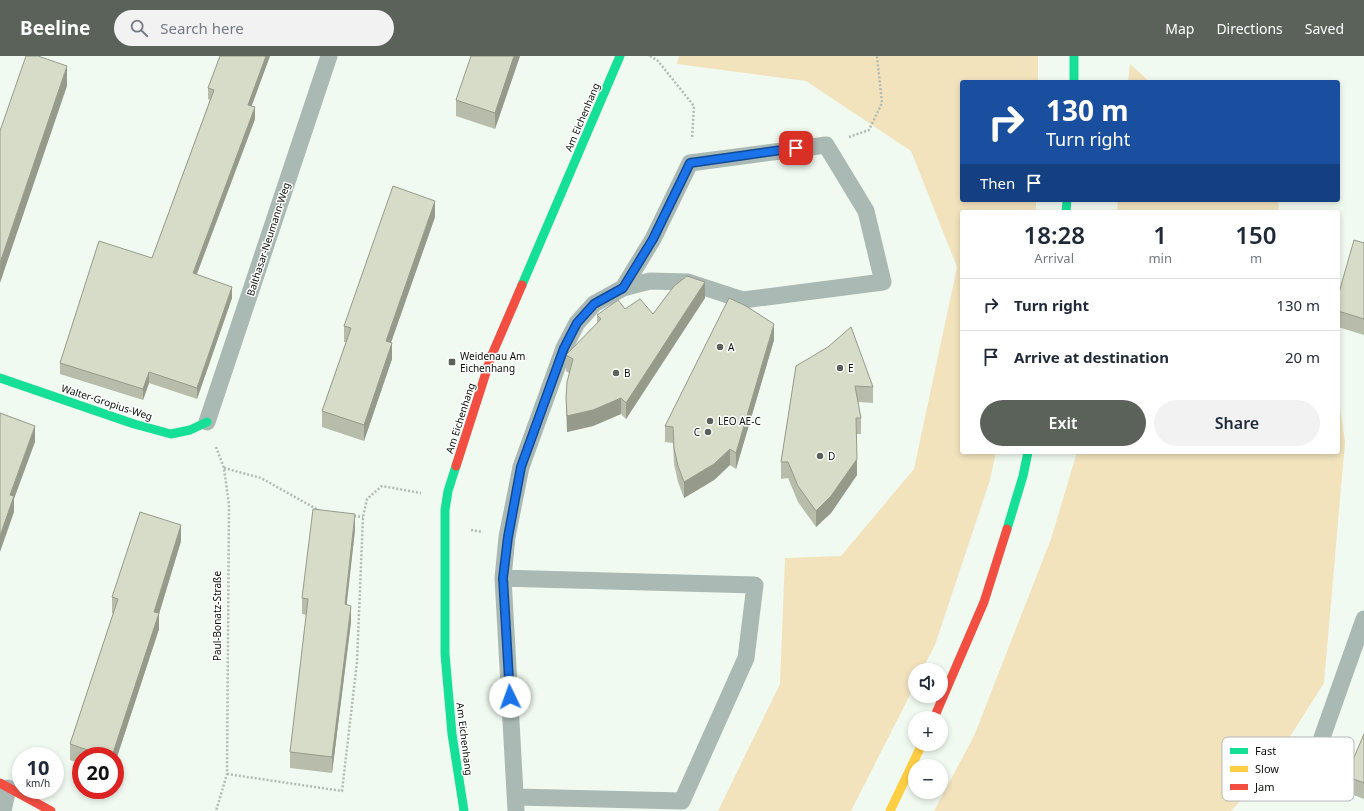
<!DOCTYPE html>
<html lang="en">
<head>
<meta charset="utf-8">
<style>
	body { margin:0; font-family:"Noto Sans",sans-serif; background:#f2f2f3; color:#1f2937; height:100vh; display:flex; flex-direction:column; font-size:15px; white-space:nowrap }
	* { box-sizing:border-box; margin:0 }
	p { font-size:13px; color:#747a83 }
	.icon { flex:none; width:22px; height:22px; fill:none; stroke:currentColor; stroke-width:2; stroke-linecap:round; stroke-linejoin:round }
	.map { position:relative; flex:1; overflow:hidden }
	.details { position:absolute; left:960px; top:154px; width:380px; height:244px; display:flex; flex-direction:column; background:#fff; border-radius:4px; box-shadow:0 2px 6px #0003 }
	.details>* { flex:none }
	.hud { position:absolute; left:960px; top:24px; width:380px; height:122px; border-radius:4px; box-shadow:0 2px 6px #0003; background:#1a4fa0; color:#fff; overflow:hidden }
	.buttons { position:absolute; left:908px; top:607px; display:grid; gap:8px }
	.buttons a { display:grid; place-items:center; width:40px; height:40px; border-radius:50%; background:#fff; box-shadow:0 2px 6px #0003; font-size:20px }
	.speed { position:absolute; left:12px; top:691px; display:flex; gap:8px; font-size:20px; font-weight:700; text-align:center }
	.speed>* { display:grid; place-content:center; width:52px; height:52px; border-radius:50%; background:#fff; box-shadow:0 2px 6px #0003; line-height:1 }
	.speed small { font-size:10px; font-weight:400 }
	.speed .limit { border:6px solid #d22; background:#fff; color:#111 }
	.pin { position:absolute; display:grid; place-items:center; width:34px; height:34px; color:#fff; margin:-17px; border-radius:8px; box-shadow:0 2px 6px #0006 }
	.me { position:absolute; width:44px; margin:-22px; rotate:357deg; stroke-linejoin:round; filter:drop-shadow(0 0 3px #0008) }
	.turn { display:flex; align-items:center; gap:14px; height:84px; padding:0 20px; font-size:18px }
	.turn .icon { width:52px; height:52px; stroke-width:2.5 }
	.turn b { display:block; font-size:28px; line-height:34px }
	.then { display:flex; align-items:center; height:38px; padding:0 20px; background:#0003; gap:8px; font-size:15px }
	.eta { display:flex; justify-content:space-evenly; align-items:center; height:68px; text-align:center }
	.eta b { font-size:24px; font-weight:600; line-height:28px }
	.cta { display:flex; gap:8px; margin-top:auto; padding:8px 20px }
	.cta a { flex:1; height:46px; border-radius:24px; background:#5a625a; color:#fff; font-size:16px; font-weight:600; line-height:46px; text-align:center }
	.cta a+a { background:#f2f2f3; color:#1f2937 }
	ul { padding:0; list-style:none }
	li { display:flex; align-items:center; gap:12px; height:52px; padding:0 20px; border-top:1px solid #e0e1e3 }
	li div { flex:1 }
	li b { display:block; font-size:15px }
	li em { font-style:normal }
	header { display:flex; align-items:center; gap:24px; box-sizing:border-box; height:56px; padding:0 20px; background:#5a625a; color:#fff }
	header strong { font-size:19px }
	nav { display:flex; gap:22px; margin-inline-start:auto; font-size:14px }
	.search { width:280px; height:36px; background:#f2f2f3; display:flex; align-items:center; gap:10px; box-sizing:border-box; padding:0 14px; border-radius:22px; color:#747a83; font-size:15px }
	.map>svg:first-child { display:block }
	.green { fill:#f2e3bd }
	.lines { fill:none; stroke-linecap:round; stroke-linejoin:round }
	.path { stroke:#b0bbb4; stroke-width:2.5; stroke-dasharray:2 2; stroke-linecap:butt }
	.lane { stroke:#abb9b4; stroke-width:17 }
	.fast { stroke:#16e098; stroke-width:9 }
	.slow { stroke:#ffcf43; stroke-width:9 }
	.jam { stroke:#f24e42; stroke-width:9 }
	.wall { fill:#b8bdab }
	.shaded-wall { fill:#969a8b }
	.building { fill:#d6dcc7; stroke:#969a8b }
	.route-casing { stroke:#114b97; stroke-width:10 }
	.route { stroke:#1a73e8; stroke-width:7 }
	.poi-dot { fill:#5a625a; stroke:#fff; stroke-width:1.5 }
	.labels { text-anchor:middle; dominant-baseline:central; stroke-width:3; stroke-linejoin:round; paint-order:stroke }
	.street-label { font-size:10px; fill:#091009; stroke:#fff }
	.poi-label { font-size:10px; fill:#091009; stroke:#fff; text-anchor:start }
	.key { fill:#fff; stroke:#b5b7b5; stroke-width:1 }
	.key-label { font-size:11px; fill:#091009 }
</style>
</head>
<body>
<header>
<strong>Beeline</strong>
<div class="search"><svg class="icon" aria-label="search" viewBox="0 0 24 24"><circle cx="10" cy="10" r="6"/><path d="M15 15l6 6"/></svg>Search here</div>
<nav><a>Map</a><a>Directions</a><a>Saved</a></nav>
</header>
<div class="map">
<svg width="1364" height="755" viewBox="0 0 1364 755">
	<rect width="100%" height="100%" fill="#f0faf0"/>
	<path class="green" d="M679,0H1038V26H962V144H1036V156H962V396H996L990,424L935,589L922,614H915V629L851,755H718L780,628L785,502L841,500L914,413L957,211L911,95L806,25L677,8Z
		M1130,8L1150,26H1128Z
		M1118,144H1278L1279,156H1117Z
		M1338,338L1345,386L1324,627L1268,715L1231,755H934L974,680L1051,483L1077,396H1338Z"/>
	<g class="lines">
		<path class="path" d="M650,0L658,5L694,50L692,83
			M849,81L869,74L882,47L877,0
			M216,391L224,412L229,449L227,718L216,755
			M224,412L261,422L320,455
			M354,460L363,461
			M471,474L483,476
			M227,718L342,735L357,606L363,461L367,443L382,430L421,437"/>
		<path class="lane" d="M207,366L329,0
			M503,522L755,529L746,602L682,745L516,741
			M1308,721L1364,563
			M3,755L8,732
			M516,755L503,522L507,481L521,411L564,292L577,267L594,248L623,232L653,183L690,107L826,89L866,155L883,226L743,244L688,226L650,225L623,232"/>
		<path class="fast" d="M1074,0V26
			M1066,156L1067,144
			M522,229L620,0
			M0,322L134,368L171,378L190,374L207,366
			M456,410L448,435L445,454V598L452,678L464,755
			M1007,473L1023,420L1028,396"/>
		<path class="slow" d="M890,755L922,688"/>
		<path class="jam" d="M456,410L491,301L522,229
			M934,662L984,546L1007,473
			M0,727L51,755"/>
	</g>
	<path class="wall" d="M220,0H270L251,50L255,63L197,218L232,242L197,343L149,327L143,344L60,318V307L152,202L210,44L208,43V32Z
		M520,0L495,73L456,60V44Z
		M435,161L391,286L392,303L364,385L322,371V355L346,286H344V270Z
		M1364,187V279L1338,271V240Z
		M705,242L626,363L621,358L593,370L567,376L566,358V342L569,317L566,315V299L597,268V259L625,253L653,258Z
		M774,284L736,413L730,409L714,424L684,442L678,426L674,408L673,387L665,386V370Z
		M796,310L873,331V347L858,346L861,362V378H856L857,419L831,457L816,471L798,446L788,422L781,423V406Z
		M355,474L346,549L351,566L332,717L290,712V696L307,559L302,558V542Z
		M181,485L159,558V573L115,707V700H81V708L70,704V688L113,558L112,557V541Z
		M1364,678V743L1346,736V720Z"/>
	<path class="shaded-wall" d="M266,0H270L248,60V49Z
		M514,0H520L495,73V57Z
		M67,10V30L0,227V207Z
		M255,51V63L193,228V217Z
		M435,145V161L386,301V285Z
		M705,226V242L626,363V347Z
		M232,231V242L197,343V332Z
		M774,268V284L736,413V397Z
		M392,287V303L364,385V369Z
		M149,316V327L143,344V333Z
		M621,342V358L593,370L567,376V360Z
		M35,370V386L14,443V456L0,496V480L10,439Z
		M730,393V409L714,424L684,442V426Z
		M857,403V419L831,457L816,471V455Z
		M355,458V474L345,564V548Z
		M181,469V485L159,558V573L115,707V700H112L154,556Z
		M351,550V566L332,717V701Z"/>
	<path class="building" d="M26,0H38L67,10L0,207V75Z
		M220,0H266L248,49L255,51L193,217L232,231L197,332L149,316L143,333L60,307L99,185L152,202L214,34L208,32Z
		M471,0H514L495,57L456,44Z
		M393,130L435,145L386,285L392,287L364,369L322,355L351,272L344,270Z
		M1354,184L1364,187V263L1338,255V240Z
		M687,220L705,226L626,347L621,342L593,354L567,360L566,342L567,326L573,303L566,299L601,263L597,259L618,244L625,253L640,243L653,258L674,230Z
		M729,242L746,250L774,268L736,397L730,393L714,408L684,426L678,410L674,392L673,371L665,370Z
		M851,271L873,331L855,330L861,362H856L857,403L831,440L816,455L798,430L788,406H781L796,310L828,291Z
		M0,357L35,370L10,439L14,440L0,480Z
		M313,453L355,458L345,548L351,550L332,701L290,696L308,543L302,542Z
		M140,456L181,469L154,556L159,557L112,700H105L70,688L118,543L112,541Z
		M1364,678V727L1346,720Z"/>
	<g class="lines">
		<defs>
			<path id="route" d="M510,641L503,522L508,481L521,411L564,292L577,267L594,248L623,232L653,183L690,107L796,92"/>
		</defs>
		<use href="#route" class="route-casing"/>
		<use href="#route" class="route"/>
	</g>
	<g class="poi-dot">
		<circle cx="720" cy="291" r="4"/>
		<rect x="448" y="302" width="8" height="8" rx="2"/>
		<circle cx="840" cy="312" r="4"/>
		<circle cx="616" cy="317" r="4"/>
		<circle cx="710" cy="365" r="4"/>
		<circle cx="708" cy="376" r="4"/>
		<circle cx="820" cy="400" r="4"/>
	</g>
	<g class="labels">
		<g class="street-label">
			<text transform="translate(582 61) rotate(-67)">Am Eichenhang</text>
			<text transform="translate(268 183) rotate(-72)">Balthasar-Neumann-Weg</text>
			<text transform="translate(107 346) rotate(18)">Walter-Gropius-Weg</text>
			<text transform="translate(460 362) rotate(-72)">Am Eichenhang</text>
			<text transform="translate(217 560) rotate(-90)">Paul-Bonatz-Straße</text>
			<text transform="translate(465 683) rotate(83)">Am Eichenhang</text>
		</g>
		<g class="poi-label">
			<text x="728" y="291">A</text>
			<text x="460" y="300">Weidenau Am<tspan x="460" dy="12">Eichenhang</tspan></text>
			<text x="848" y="312">E</text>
			<text x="624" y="317">B</text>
			<text x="718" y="365">LEO AE-C</text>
			<text x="700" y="376" text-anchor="end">C</text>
			<text x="828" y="400">D</text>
		</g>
	</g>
	<rect x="1222" y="681" width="132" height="64" rx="6" class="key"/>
	<rect x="1230" y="692" width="18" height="6" fill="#16e098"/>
	<rect x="1230" y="710" width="18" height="6" fill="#ffcf43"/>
	<rect x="1230" y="728" width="18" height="6" fill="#f24e42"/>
	<g class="key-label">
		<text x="1255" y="699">Fast</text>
		<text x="1255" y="717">Slow</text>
		<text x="1255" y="735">Jam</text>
	</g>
</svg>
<div class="buttons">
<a><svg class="icon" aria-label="sound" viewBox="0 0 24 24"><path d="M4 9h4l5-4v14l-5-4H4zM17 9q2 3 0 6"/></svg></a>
<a>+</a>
<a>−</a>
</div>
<div class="speed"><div>10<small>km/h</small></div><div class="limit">20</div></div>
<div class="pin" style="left:796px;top:92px;background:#d93025"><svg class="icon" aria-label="arrive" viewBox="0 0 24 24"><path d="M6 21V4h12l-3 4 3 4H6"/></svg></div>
<svg class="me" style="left:510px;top:641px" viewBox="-20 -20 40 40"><circle r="19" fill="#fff"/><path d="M0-13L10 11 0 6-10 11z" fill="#1a73e8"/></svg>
<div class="hud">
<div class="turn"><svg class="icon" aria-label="right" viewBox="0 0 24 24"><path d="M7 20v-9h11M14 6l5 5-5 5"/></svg><div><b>130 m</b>Turn right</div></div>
<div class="then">Then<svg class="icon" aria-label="arrive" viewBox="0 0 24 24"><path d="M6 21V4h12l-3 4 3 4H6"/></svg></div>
</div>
<section class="details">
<div class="eta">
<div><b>18:28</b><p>Arrival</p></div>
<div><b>1</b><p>min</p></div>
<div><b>150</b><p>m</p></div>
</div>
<ul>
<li><svg class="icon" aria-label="right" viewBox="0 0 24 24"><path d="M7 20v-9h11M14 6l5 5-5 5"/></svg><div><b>Turn right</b></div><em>130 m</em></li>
<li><svg class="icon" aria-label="arrive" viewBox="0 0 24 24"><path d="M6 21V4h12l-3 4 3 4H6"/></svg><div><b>Arrive at destination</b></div><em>20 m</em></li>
</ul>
<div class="cta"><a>Exit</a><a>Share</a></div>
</section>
</div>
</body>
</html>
